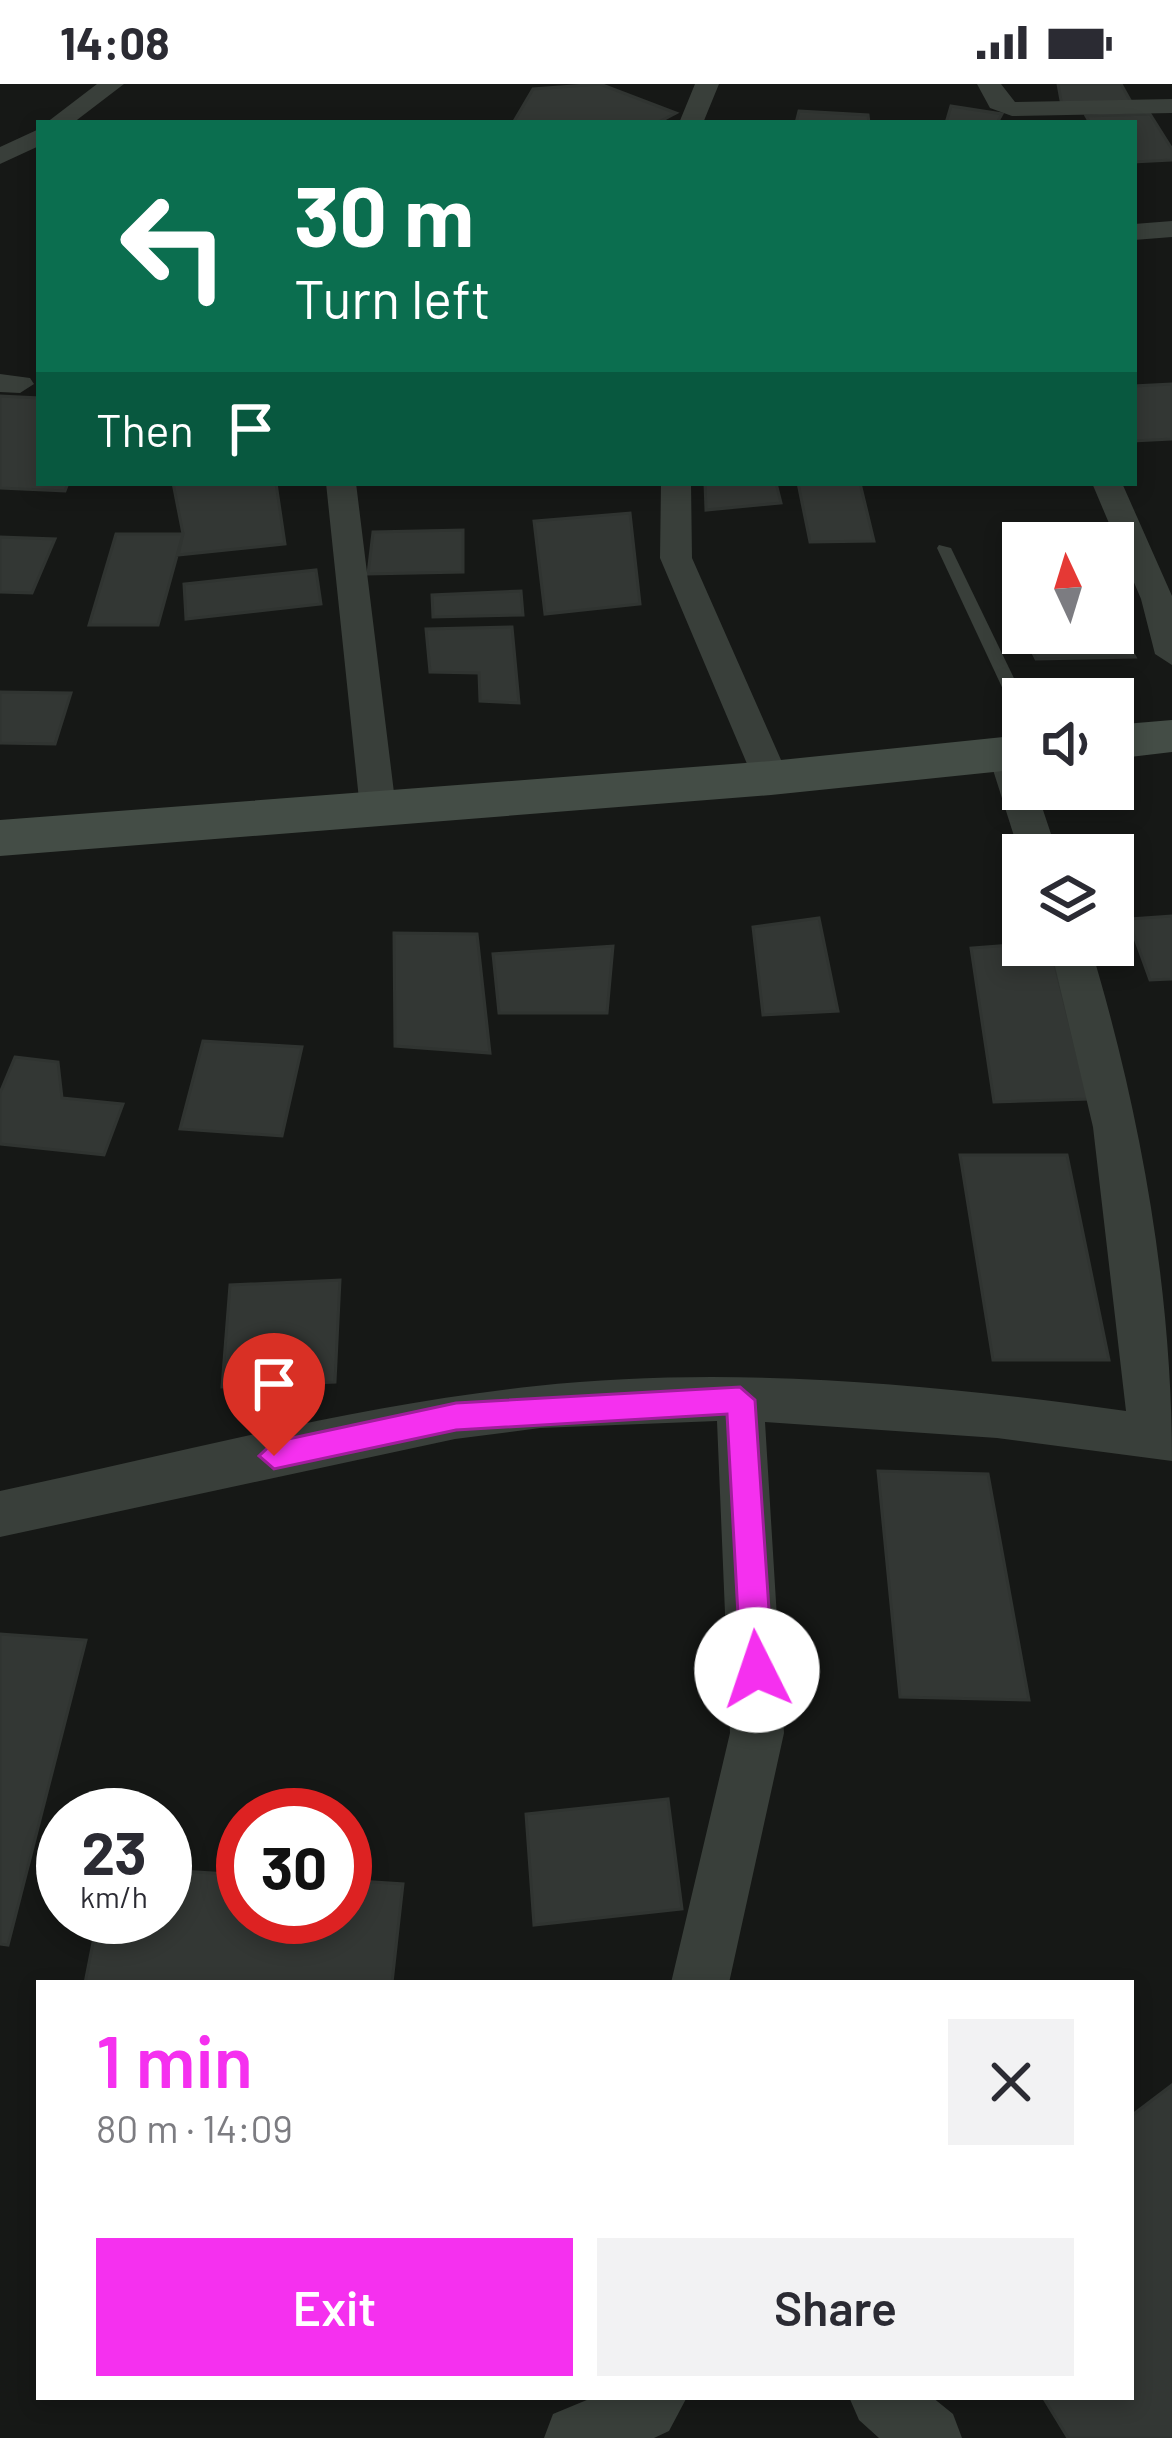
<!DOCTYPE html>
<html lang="en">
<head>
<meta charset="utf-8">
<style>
	body { margin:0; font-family:Barlow,sans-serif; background:#f2f2f3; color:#2b2b33; height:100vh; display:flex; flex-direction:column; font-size:45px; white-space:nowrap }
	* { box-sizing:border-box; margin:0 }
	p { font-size:39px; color:#7c7c81 }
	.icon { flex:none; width:66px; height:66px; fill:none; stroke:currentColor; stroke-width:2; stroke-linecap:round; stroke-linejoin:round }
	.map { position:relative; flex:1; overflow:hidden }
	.details { position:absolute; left:36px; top:1896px; width:1098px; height:420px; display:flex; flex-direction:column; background:#fff; border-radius:0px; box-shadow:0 6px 18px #0003 }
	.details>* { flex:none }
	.banner { position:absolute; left:36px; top:36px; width:1101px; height:366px; border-radius:0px; box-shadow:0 6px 18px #0003; background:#0b6e4f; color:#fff; overflow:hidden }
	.needle { width:78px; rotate:356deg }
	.tools { position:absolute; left:1002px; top:438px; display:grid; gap:24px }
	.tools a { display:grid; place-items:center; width:132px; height:132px; border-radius:0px; background:#fff; box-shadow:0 6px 18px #0003; font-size:60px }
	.speed { position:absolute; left:36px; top:1704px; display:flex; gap:24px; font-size:60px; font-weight:700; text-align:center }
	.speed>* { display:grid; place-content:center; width:156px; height:156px; border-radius:50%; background:#fff; box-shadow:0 6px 18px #0003; line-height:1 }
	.speed small { font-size:30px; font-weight:400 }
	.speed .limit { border:18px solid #d22; background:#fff; color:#111 }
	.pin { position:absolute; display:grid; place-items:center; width:102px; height:102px; color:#fff; margin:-123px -51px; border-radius:50% 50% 50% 0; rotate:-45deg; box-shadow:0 0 12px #0007 }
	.pin .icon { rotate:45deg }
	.me { position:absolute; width:132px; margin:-66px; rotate:356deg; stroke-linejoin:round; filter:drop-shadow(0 0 9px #0008) }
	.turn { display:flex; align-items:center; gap:42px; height:252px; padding:0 60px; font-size:54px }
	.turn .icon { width:156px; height:156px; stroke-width:2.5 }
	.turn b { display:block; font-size:84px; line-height:102px }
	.then { display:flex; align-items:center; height:114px; padding:0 60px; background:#0003; gap:24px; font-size:45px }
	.round { display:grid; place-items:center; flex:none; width:126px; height:126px; border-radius:0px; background:#f2f2f3 }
	.headline { display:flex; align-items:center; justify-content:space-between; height:204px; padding:0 60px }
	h1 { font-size:72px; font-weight:600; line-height:90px; color:#f530ef }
	.button { display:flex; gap:24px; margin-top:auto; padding:24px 60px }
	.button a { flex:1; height:138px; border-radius:0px; background:#f530ef; color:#fff; font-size:48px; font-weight:600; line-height:138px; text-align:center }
	.button a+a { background:#f2f2f3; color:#2b2b33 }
	.status { display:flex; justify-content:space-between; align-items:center; height:84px; padding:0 60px; background:#fff; direction:ltr }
	.status svg { height:33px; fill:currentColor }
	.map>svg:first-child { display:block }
	.building { fill:#333734; stroke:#303431; stroke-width:3 }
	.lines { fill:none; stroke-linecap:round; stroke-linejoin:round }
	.lane { fill:#393f3a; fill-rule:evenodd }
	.street { fill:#393f3a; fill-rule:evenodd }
	.secondary { fill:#444d46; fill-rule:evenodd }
	.route { fill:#f530ef; stroke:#9f1f9b; stroke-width:3 }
</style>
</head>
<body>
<div class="status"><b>14:08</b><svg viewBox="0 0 49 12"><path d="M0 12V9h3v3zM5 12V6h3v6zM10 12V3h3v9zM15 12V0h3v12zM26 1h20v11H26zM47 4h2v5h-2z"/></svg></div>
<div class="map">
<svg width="1172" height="2354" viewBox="0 0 1172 2354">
	<rect width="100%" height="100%" fill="#161816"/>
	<path class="building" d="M600,0L676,29L657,39H513L533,5Z
		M1058,0H1121L1131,18L1062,22Z
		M951,22L1002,30L997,39H946Z
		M799,27L868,31L869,39H796Z
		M1150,30L1172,65V76L1134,78V39H1090L1086,32Z
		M1172,300V355L1134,357V302Z
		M0,312L39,314V399H68L65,407L0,404Z
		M173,399H276L285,460L178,471L183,450Z
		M705,399H776L781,419L706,426Z
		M798,399H860L874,457L810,458Z
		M630,429L640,520L545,530L534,437Z
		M463,446V488L368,490L373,448Z
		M116,450H183L158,541H89Z
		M0,453L55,455L32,509L0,508Z
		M316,486L321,520L186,535L184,500Z
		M521,507L523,531L433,533L432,511Z
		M1023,509V548L1004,510Z
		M1113,537L1135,573L1036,575L1023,549H1113Z
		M512,543L519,619L480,617L479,589L430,588L426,545Z
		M0,608L71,609L55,660L0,659Z
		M1172,832V895L1150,896L1128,835Z
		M819,834L838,927L763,931L753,843Z
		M394,849L477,850L490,969L395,962Z
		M1023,860L1050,861L1089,1015L994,1018L971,864Z
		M613,862L607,929H499L493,870Z
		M203,957L302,963L282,1052L180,1045Z
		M15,973L58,978L62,1014L123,1020L104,1071L0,1060V1009Z
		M960,1071H1067L1109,1276H993Z
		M340,1196L335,1298L222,1303L230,1201Z
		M878,1387L988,1390L1029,1616L900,1613Z
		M0,1550L86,1556L8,1861L0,1860Z
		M668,1715L682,1825L534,1841L526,1730Z
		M165,1786L243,1791V1833H345V1796L403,1800L392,1899H85L98,1833H165Z
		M1172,2001V2354H1068L1043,2313H1131V2032Z"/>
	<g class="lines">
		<path class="lane" d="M939,461L951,464L1024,615L1023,636L1015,631L937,464Z"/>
		<path class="street" d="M97,0H124L73,39H46Z
			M695,0H719L703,39H679Z
			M977,0H1001L1015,18L1172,15V29L1012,32L990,24Z
			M39,45V62L0,80V63Z
			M1172,137V153L1134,156V140Z
			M0,290L30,294L34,300L20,309L0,308Z
			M326,399H356L396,725L391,734H365L360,725Z
			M661,399H691L692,474L789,694L784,703L771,706L753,694L660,474Z
			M1092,399H1122L1172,512V581L1155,570L1141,515Z
			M1006,658L1023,669V705H1036L1058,771H1023V776L1020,771L988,670Z
			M1050,861H1090C1140,1026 1172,1204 1172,1377L997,1354L765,1338L784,1649L729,1899H671L730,1649L717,1337L540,1344L455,1355L0,1453V1407C178,1369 355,1321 536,1302C731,1281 932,1300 1126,1327L1093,1043Z
			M594,2313H687L669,2347L654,2354H544L553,2330Z
			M849,2313H932L953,2330L962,2354H879L859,2336Z"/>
		<path class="secondary" d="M1172,636V668L1113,675V641Z
			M1023,651V685L771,711L0,772V736L771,677Z"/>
	</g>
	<path class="route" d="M740,1303L755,1316L773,1586L768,1598L757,1602L746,1598L741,1586L727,1330L456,1346L274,1385L259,1372L274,1358L456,1319Z"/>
</svg>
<div class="tools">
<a><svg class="needle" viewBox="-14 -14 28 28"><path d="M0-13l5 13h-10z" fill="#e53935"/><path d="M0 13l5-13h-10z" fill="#7c7c81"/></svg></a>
<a><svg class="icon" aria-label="sound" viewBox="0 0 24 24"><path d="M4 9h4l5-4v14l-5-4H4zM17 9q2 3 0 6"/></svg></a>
<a><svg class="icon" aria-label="layers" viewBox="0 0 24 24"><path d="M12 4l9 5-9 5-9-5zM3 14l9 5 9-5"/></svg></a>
</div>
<div class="speed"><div>23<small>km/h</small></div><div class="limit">30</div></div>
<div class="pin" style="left:274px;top:1372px;background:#d93025"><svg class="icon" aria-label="arrive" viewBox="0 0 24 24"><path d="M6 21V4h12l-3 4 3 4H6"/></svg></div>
<svg class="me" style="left:757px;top:1586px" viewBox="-20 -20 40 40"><circle r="19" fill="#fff"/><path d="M0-13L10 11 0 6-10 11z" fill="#f530ef"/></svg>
<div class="banner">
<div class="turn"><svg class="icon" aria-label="left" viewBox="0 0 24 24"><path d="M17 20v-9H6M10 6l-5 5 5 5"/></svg><div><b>30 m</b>Turn left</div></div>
<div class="then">Then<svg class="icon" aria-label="arrive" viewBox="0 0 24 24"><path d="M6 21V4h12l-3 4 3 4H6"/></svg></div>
</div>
<section class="details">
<div class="headline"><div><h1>1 min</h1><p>80 m · 14:09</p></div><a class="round"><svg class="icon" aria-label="close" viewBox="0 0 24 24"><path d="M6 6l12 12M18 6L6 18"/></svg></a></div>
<div class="button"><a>Exit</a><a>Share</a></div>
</section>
</div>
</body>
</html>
